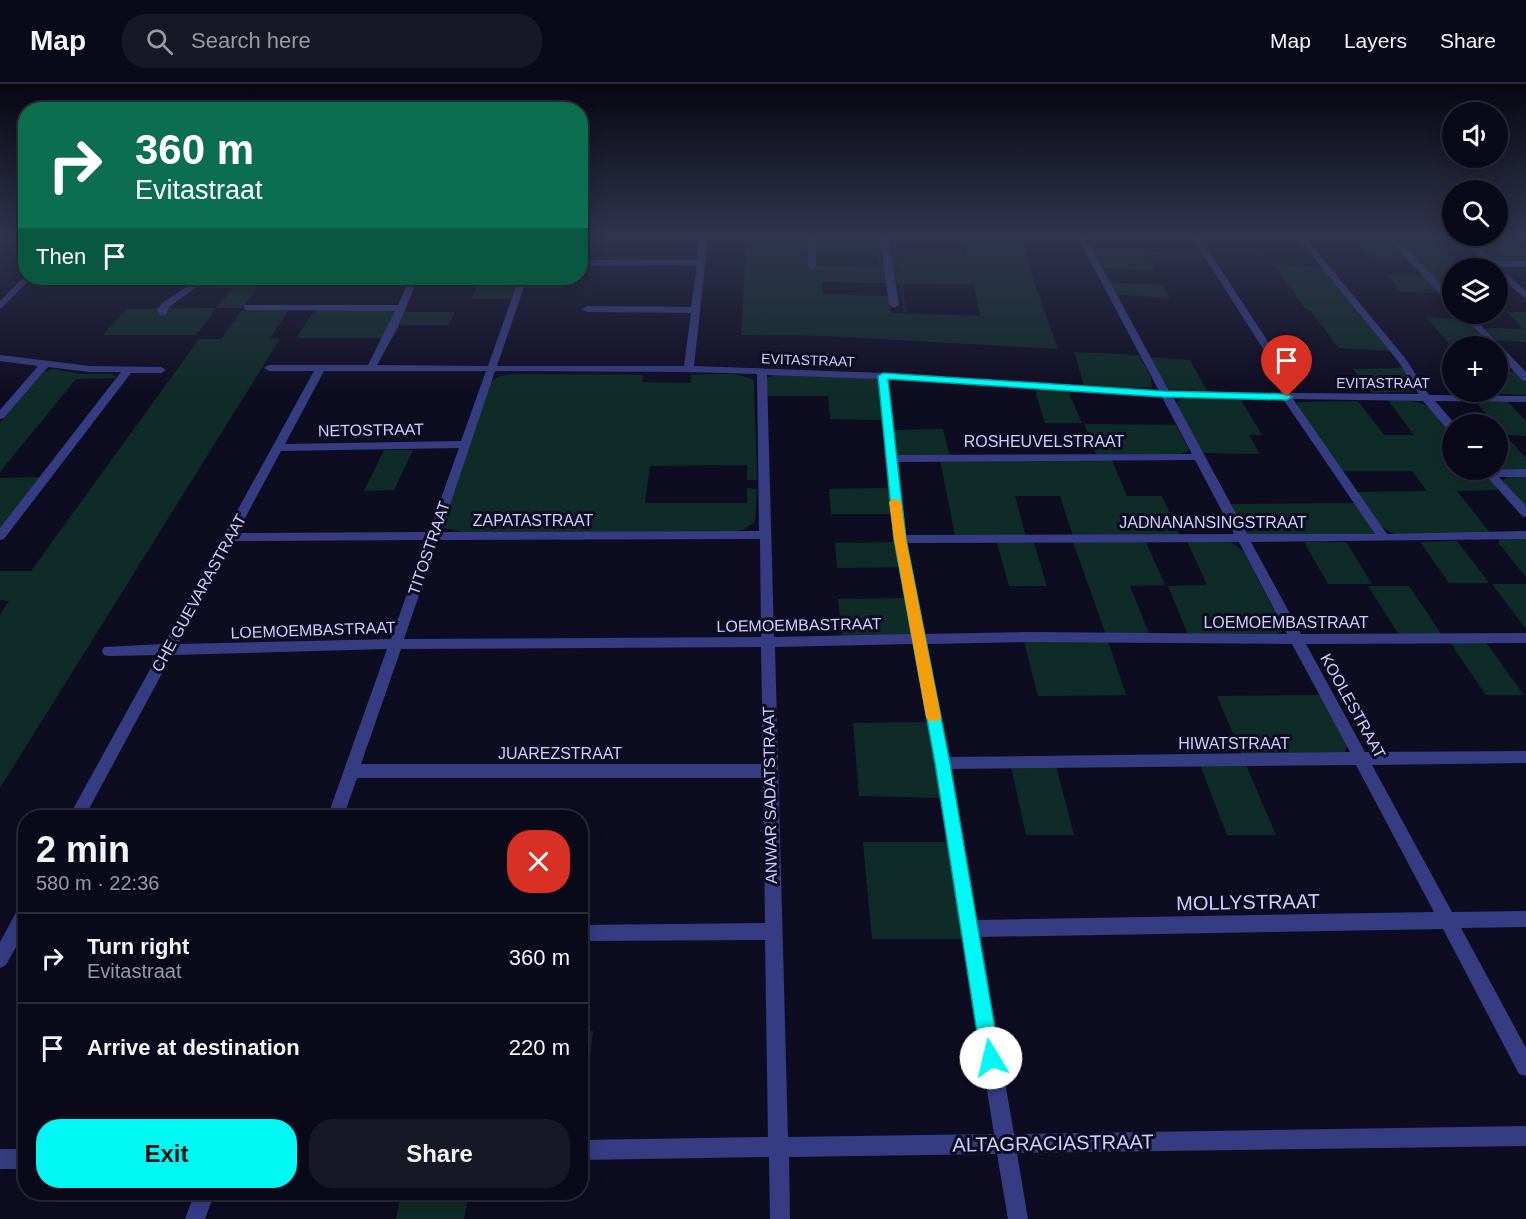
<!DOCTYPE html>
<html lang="en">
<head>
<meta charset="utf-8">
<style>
	body { margin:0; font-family:Helvetica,sans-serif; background:#181726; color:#f1f3f6; height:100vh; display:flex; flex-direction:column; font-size:22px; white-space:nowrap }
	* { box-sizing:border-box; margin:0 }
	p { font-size:20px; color:#999aa2 }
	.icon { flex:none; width:33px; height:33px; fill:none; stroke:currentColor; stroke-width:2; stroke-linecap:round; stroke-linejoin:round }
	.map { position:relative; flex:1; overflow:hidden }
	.details { position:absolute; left:18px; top:726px; width:570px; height:390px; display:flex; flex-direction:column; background:#0a0919; border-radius:24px; box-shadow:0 3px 15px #0003,0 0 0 2px #2a2a38 }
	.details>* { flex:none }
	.banner { position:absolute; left:18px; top:18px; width:570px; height:183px; border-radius:24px; box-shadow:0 3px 15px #0003,0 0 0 2px #2a2a38; background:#0b6e4f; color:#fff; overflow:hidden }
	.buttons { position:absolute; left:1442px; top:18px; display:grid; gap:12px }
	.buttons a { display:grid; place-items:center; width:66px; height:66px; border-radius:50%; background:#0a0919; box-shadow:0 3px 15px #0003,0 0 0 2px #2a2a38; font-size:30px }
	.pin { position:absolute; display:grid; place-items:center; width:51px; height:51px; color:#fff; margin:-62px -26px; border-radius:50% 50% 50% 0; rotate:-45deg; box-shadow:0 0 6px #0007 }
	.pin .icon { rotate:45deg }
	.me { position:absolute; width:66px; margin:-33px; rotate:351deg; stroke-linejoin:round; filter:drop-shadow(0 0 4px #0008) }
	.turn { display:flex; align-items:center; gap:21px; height:126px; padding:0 18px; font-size:27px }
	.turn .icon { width:78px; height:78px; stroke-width:2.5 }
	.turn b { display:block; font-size:42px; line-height:51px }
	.then { display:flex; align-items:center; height:57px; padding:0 18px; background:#0003; gap:12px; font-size:22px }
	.round { display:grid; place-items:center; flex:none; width:63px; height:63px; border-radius:24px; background:#181726 }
	.summary { display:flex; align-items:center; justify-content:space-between; height:102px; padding:0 18px }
	h1 { font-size:36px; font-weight:800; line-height:45px }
	.button { display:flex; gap:12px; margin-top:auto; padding:12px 18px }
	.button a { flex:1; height:69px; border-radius:24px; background:#00f8f4; color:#111; font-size:24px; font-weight:800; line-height:69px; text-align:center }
	.button a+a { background:#181726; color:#f1f3f6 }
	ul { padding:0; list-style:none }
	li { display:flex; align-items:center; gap:18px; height:90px; padding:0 18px; border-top:2px solid #2a2a38 }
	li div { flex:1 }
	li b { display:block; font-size:22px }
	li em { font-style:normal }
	header { display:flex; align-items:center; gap:36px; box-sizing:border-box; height:84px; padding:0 30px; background:#0a0919; border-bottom:2px solid #2a2a38 }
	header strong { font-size:28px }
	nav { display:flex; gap:33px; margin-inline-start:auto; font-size:21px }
	.search { width:420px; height:54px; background:#181726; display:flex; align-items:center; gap:15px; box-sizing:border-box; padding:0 21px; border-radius:24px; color:#999aa2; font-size:22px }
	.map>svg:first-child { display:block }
	.green { fill:#0f2b27 }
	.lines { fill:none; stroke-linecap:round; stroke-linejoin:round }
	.stream { stroke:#08223f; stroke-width:3 }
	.street { fill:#363c82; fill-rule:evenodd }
	.route { fill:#00f8f4; stroke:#00a19f; stroke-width:1.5 }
	.slow { fill:#f59e0b }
	.labels { text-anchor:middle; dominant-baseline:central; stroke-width:6; stroke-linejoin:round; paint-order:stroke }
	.far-street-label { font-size:14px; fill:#cdcdff; stroke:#0e0c21 }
	.street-label { font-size:16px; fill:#cdcdff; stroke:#0e0c21 }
	.near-street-label { font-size:20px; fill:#cdcdff; stroke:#0e0c21 }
</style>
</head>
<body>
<header>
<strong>Map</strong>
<div class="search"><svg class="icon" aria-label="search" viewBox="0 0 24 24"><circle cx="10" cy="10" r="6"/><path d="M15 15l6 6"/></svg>Search here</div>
<nav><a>Map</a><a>Layers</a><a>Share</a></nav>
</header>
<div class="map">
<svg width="1526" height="1135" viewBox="0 0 1526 1135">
	<rect width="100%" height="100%" fill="#0e0c21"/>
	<path class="green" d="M747,152H808L809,183H815V181L885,182L887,199L822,198L823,210L888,212L891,229L980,232L974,201L895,200L890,170L966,171L964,158L888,156L887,152H1077L1080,159L1023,156L1028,180L1058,265L825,252L741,251Z
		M814,152H882L885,170L815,168Z
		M1352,152H1386L1411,177L1372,175Z
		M1393,152H1455L1470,166H1442L1461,184H1452V209H1448Z
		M1465,152H1510L1526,166V178L1493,176Z
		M1089,163L1144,165L1146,168L1202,169L1207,176L1150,175L1155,187L1099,184Z
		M1205,163H1262L1267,170L1209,169Z
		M1274,180L1324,184L1391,267L1338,264L1312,228L1305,224Z
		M1387,191L1426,192L1442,209L1401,208Z
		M190,194L263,196L242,224H217L196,251H103L126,225L216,224L233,204L182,203Z
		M481,194H520L511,215H471Z
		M525,194H565L562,204H521Z
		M1108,198L1163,201L1170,214L1114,210Z
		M242,226H289L270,254L280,255L0,704V530L9,517L0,516V487H31L199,255H221Z
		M392,226L394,229L384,254H296L314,227Z
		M404,228H454L449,241H398Z
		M1507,228H1526V258L1497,257L1484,244L1523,245Z
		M1426,233L1468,236L1494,262L1452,263Z
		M1074,268L1139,271L1151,294L1152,303L1136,304L1084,301Z
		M1148,273L1190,276L1207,307L1168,305Z
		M1404,284L1417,307L1372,309L1353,285Z
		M52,285L81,290H112L116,294L76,295L0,388V339L44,288Z
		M1497,286L1517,287L1526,298V311L1481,309L1480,308H1497Z
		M514,290L643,291L642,298L691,299V291C711,291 736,287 754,296L757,396H747V381L650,382L645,419H747V404L757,405L755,438L743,446L734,447L463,448L442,444L490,298L500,292Z
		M776,291L874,294L879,298L884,336L830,335L828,312H767V294Z
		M1037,305L1068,307L1082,339H1045L1036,311Z
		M1184,314L1241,316L1262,351H1249L1260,370L1201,369L1175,319Z
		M1388,316C1427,316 1427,319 1452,348V386H1482L1499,406L1457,407L1491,450L1399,451C1376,445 1367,426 1354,408L1427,407L1412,387H1340L1296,320L1298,318L1358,317L1384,351H1414Z
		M1475,317L1508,318L1526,337V352L1505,351Z
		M1084,340L1176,341L1189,366L1179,371L1096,370Z
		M943,345L950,373H903L895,371L891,346Z
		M1497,352H1506L1526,374V387L1497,385Z
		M384,366H413L394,406L364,407Z
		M940,376H1112L1127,412H1162L1180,452H1073L1060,412H1015L1026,453L955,452Z
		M1526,391V424L1503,397L1507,392Z
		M42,393L0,446V394Z
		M889,404L893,430H831L829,405Z
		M1354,419L1375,448L1373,450H1246L1228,420Z
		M1502,454H1526V493L1499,460V455Z
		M1187,457H1230L1244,468L1279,536L1282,547L1275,551H1188L1168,502L1207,501Z
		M1457,457L1489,499H1449L1420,458Z
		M897,458L901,483L837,484L835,459Z
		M1073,458H1146L1165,501L1130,502L1150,552L1106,551Z
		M1304,458H1346L1372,500H1328Z
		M997,459H1034L1047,502H1009Z
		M1492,500H1526V545Z
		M1368,502H1409L1442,551H1399Z
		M908,514L912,550L908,553L842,555L838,515Z
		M1108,557L1126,611L1038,612L1024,558Z
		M1449,557H1485L1524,611H1486Z
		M1321,611L1347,662L1344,670L1242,671L1217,612Z
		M930,638L943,714L859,712L853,639Z
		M1200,681H1246L1276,751H1227Z
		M1011,682H1056L1074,751H1026Z
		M863,758H950L966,855H872Z
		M593,947L581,1054V948Z
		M401,1109H469L464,1135H396Z"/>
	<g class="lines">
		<path class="stream" d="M876,152L881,188
			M893,152L905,227"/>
		<path class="street" d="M700,152H708L694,282L883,289L1159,307L1077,152H1085L1169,307L1281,309L1274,282L1191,152H1199L1284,282L1291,309L1419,310L1398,277L1296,152H1304L1405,274L1429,311L1526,312V318L1435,317L1455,340H1452V347L1448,346L1423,317L1293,315L1387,450L1526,447V455L1251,458L1301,550L1526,549V559L1306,560L1365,668L1526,667V679L1372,681L1452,828L1526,827V843L1461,844L1526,964V992L1519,990L1443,845L980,853L1014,1050L1526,1042V1062L1017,1069L1028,1135H1008L997,1070L789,1073L790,1135H770L769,1073L580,1076V1056L768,1053L765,856L580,857V841L765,839L763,694H357L343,734H327L387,565L172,571L84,734H68L158,571L109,572L104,571L102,567L104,563L164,560L314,287H269L264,284L269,281H368L395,227L247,226L244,225V221H398L410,194H418L398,243L377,281L488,282L519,194H527L497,282H684L691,229L587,228L582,225L587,222L691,223L697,181L591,182L587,179L591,176L697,175ZM324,287H486L461,357L285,360ZM495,287L689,288L757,290L759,447L441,448ZM767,291L878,295L894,455L911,550L774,553ZM888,295L1162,313L1192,370L897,371ZM1173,313L1283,315L1375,450H1247ZM459,364L429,448L237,449L281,367ZM1195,376L1234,450L906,451L898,378ZM760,455L761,553L404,555L438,456ZM426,456L391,555L178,560L233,457ZM1239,458L1287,550L1030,548L924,550L907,459ZM1030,558L1292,560L1350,668L948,673L926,560ZM913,560L935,679L994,1050L788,1053L775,563ZM761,563L763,680H361L401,565ZM1356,681L1434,828L977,836L951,685Z
			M807,152H815L816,182L812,185L808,182Z
			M880,152H888L899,221L894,224L889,221Z
			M1385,152H1394L1452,212V220L1449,219Z
			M1458,152H1467L1494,177H1526V183H1499L1526,207V215L1497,191V184H1492Z
			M25,192L32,194L0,225V217Z
			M200,194H209L169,223L166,231H160L157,226L162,219Z
			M1461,230H1470L1526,288V297L1522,296L1497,269V262H1492Z
			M0,271L90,282L161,283L166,286L161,289H131L4,455L0,456V444L121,288H90L48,283L4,334L0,335V326L38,282L0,277Z
			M1526,385V393H1499L1526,422V433L1522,432L1481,386Z
			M26,819V845L6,881L0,884V858L20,821Z
			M0,1065H26V1085H0Z
			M195,1108H215L205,1135H185Z"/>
	</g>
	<linearGradient id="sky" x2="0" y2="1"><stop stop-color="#080712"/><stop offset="0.49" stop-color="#30344e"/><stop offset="1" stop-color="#30344e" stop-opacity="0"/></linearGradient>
	<rect width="1526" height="311" fill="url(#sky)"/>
	<path class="route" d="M883,289L1163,307L1287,310L1292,313L1287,316L1163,313L888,295L906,455L950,679L1000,974L998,981L991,983L984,981L981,974L935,679L894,455L878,292Z"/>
	<path class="slow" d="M895,414L901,418L906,455L941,633L939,637H929L926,633L894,455L889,418Z"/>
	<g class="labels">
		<g class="far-street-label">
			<text transform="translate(808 276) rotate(2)">EVITASTRAAT</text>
			<text x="1383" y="299">EVITASTRAAT</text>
		</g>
		<g class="street-label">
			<text transform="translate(371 346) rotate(-1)">NETOSTRAAT</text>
			<text x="1044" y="357">ROSHEUVELSTRAAT</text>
			<text x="533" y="436">ZAPATASTRAAT</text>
			<text x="1213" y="438">JADNANANSINGSTRAAT</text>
			<text transform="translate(429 464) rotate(-71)">TITOSTRAAT</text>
			<text transform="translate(199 509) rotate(-61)">CHE GUEVARASTRAAT</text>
			<text x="1286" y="538">LOEMOEMBASTRAAT</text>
			<text transform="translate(799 541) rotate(-1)">LOEMOEMBASTRAAT</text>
			<text transform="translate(313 546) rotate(-2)">LOEMOEMBASTRAAT</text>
			<text transform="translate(1353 622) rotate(61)">KOOLESTRAAT</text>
			<text x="1234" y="659">HIWATSTRAAT</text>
			<text x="560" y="669">JUAREZSTRAAT</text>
			<text transform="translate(770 711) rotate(-91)">ANWAR SADATSTRAAT</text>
		</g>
		<g class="near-street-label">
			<text transform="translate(1248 818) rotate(-1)">MOLLYSTRAAT</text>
			<text transform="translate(1053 1059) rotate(-1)">ALTAGRACIASTRAAT</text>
		</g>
	</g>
</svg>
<div class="buttons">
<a><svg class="icon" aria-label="sound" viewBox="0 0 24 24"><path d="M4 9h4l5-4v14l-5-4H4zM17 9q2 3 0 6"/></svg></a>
<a><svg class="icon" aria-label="search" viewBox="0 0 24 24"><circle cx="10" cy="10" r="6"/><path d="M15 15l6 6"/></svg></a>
<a><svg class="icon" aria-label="layers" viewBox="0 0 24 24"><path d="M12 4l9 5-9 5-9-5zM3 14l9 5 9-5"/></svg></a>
<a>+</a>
<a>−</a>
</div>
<div class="pin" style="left:1287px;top:313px;background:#d93025"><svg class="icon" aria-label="arrive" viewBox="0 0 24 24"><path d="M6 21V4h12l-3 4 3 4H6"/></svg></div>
<svg class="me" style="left:991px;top:974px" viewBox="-20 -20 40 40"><circle r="19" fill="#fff"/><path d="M0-13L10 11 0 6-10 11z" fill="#00f8f4"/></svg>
<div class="banner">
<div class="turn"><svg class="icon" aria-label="right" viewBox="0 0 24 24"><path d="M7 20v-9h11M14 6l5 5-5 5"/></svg><div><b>360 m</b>Evitastraat</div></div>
<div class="then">Then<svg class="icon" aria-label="arrive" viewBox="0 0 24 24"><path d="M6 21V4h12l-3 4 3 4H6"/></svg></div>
</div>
<section class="details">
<div class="summary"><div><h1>2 min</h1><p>580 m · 22:36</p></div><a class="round" style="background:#d93025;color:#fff"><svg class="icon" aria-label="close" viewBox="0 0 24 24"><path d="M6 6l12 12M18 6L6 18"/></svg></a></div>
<ul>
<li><svg class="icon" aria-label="right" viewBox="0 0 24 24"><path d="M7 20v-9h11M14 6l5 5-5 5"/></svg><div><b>Turn right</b><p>Evitastraat</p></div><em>360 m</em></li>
<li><svg class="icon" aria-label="arrive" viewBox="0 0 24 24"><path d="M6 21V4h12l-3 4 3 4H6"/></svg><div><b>Arrive at destination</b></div><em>220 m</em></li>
</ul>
<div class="button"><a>Exit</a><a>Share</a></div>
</section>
</div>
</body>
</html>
